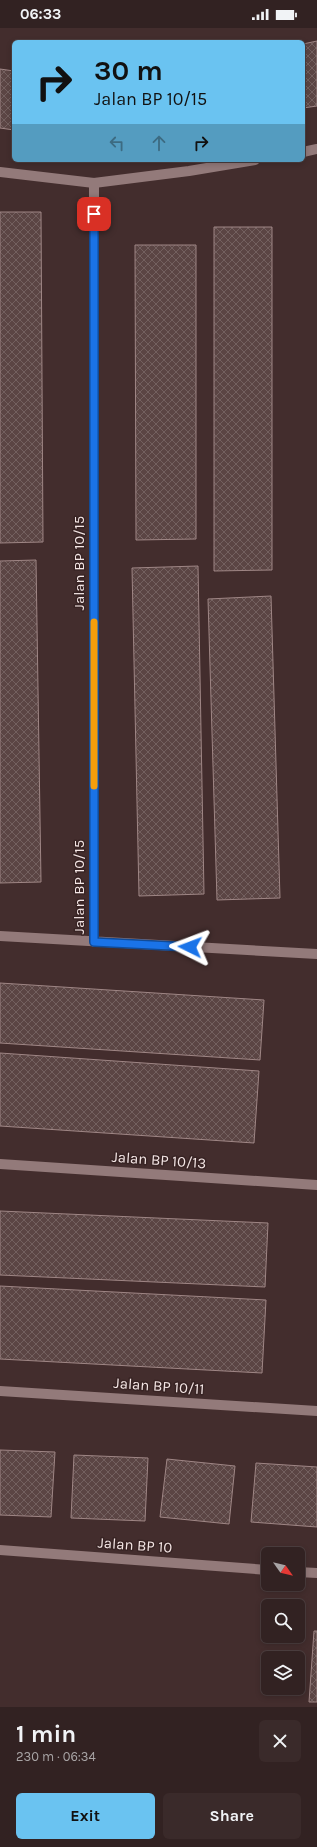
<!DOCTYPE html>
<html lang="en">
<head>
<meta charset="utf-8">
<style>
	body { margin:0; font-family:Karla,sans-serif; background:#3a2a2a; color:#f1f3f6; height:100vh; display:flex; flex-direction:column; font-size:15px; white-space:nowrap }
	* { box-sizing:border-box; margin:0 }
	p { font-size:13px; color:#a8a4a5 }
	.icon { flex:none; width:22px; height:22px; fill:none; stroke:currentColor; stroke-width:2; stroke-linecap:round; stroke-linejoin:round }
	.map { position:relative; height:1679px; overflow:hidden }
	.panel { display:flex; flex-direction:column; background:#322222; flex:1 }
	.panel>* { flex:none }
	.banner { position:absolute; left:12px; top:12px; width:293px; height:122px; border-radius:6px; box-shadow:0 2px 6px #0003,0 0 0 1px #4d3f40; background:#6ac3f1; color:#111; overflow:hidden }
	.needle { width:26px; rotate:124deg }
	.controls { position:absolute; left:261px; top:1519px; display:grid; gap:8px }
	.controls a { display:grid; place-items:center; width:44px; height:44px; border-radius:6px; background:#322222; box-shadow:0 2px 6px #0003,0 0 0 1px #4d3f40; font-size:20px }
	.pin { position:absolute; display:grid; place-items:center; width:34px; height:34px; color:#fff; margin:-17px; border-radius:8px; box-shadow:0 2px 6px #0006 }
	.me { position:absolute; width:44px; margin:-22px; rotate:273deg; stroke-linejoin:round; filter:drop-shadow(0 0 3px #0008) }
	.turn { display:flex; align-items:center; gap:14px; height:84px; padding:0 16px; font-size:18px }
	.turn .icon { width:52px; height:52px; stroke-width:2.5 }
	.turn b { display:block; font-size:28px; line-height:34px }
	.lanes { display:flex; align-items:center; height:38px; padding:0 16px; background:#0003; justify-content:center; gap:20px; direction:ltr }
	.lanes .off { opacity:.35 }
	.round { display:grid; place-items:center; flex:none; width:42px; height:42px; border-radius:6px; background:#3a2a2a }
	.summary { display:flex; align-items:center; justify-content:space-between; height:68px; padding:0 16px }
	h1 { font-size:24px; font-weight:700; line-height:30px }
	.action { display:flex; gap:8px; margin-top:auto; padding:8px 16px }
	.action a { flex:1; height:46px; border-radius:6px; background:#6ac3f1; color:#111; font-size:16px; font-weight:700; line-height:46px; text-align:center }
	.action a+a { background:#3a2a2a; color:#f1f3f6 }
	.status { display:flex; justify-content:space-between; align-items:center; height:28px; padding:0 20px; background:#322222; direction:ltr }
	.status svg { height:11px; fill:currentColor }
	.map>svg:first-child { display:block }
	.building { fill:url(#building-cross-hatch); stroke:#9f8685 }
	.lines { fill:none; stroke-linecap:round; stroke-linejoin:round }
	.minor { stroke:#937a7a; stroke-width:10 }
	.tertiary { stroke:#937a7a; stroke-width:10 }
	.route-casing { stroke:#114b97; stroke-width:10 }
	.route { stroke:#1a73e8; stroke-width:7 }
	.slow { stroke:#f59e0b; stroke-width:7 }
	.labels { text-anchor:middle; dominant-baseline:central; stroke-width:3; stroke-linejoin:round; paint-order:stroke }
	.street-label { font-size:15px; fill:#f4e6e5; stroke:#382424 }
</style>
</head>
<body>
<div class="status"><b>06:33</b><svg viewBox="0 0 49 12"><path d="M0 12V9h3v3zM5 12V6h3v6zM10 12V3h3v9zM15 12V0h3v12zM26 1h20v11H26zM47 4h2v5h-2z"/></svg></div>
<div class="map">
<svg width="317" height="1679" viewBox="0 0 317 1679">
	<defs>
		<pattern id="building-cross-hatch" width="8" height="8" patternUnits="userSpaceOnUse"><rect width="8" height="8" fill="#5b4544"/><path d="M0 0l8 8M0 8l8-8" fill="none" stroke="#73605f"/></pattern>
	</defs>
	<rect width="100%" height="100%" fill="#432d2d"/>
	<path class="building" d="M317,13V78L303,80V16Z
		M0,41L14,43V102L0,100Z
		M0,184H41L43,514L0,515Z
		M214,199H272V542L214,543Z
		M135,217H196V511L136,512Z
		M36,532L41,854L0,855V533Z
		M198,538L204,866L139,868L132,540Z
		M271,568L280,870L217,872L208,571Z
		M0,955L264,972L260,1032L0,1015Z
		M0,1025L259,1043L254,1115L0,1098Z
		M0,1183L268,1195L265,1259L0,1247Z
		M0,1258L266,1272L262,1345L0,1331Z
		M0,1422L55,1424L51,1489L0,1487Z
		M74,1427L148,1430L145,1493L71,1490Z
		M167,1431L235,1438L229,1496L160,1489Z
		M256,1435L317,1439V1499L251,1494Z
		M314,1603H317V1674H309Z"/>
	<g class="lines">
		<path class="minor" d="M303,124L317,121
			M0,144L94,155L189,143L255,132
			M94,155V914
			M0,908L317,926
			M0,1136L317,1157
			M0,1363L317,1383"/>
		<path class="tertiary" d="M0,1522L268,1542
			M298,1544L317,1545"/>
	</g>
	<g class="lines">
		<defs>
			<path id="route" d="M94,186V914L190,919"/>
		</defs>
		<use href="#route" class="route-casing"/>
		<use href="#route" class="route"/>
		<path class="slow" d="M94,594V758"/>
	</g>
	<g class="labels">
		<g class="street-label">
			<text transform="translate(79 535) rotate(-90)">Jalan BP 10/15</text>
			<text transform="translate(79 859) rotate(-90)">Jalan BP 10/15</text>
			<text transform="translate(159 1132) rotate(4)">Jalan BP 10/13</text>
			<text transform="translate(159 1358) rotate(4)">Jalan BP 10/11</text>
			<text transform="translate(135 1517) rotate(4)">Jalan BP 10</text>
		</g>
	</g>
</svg>
<div class="controls">
<a><svg class="needle" viewBox="-14 -14 28 28"><path d="M0-13l5 13h-10z" fill="#e53935"/><path d="M0 13l5-13h-10z" fill="#a8a4a5"/></svg></a>
<a><svg class="icon" aria-label="search" viewBox="0 0 24 24"><circle cx="10" cy="10" r="6"/><path d="M15 15l6 6"/></svg></a>
<a><svg class="icon" aria-label="layers" viewBox="0 0 24 24"><path d="M12 4l9 5-9 5-9-5zM3 14l9 5 9-5"/></svg></a>
</div>
<div class="pin" style="left:94px;top:186px;background:#d93025"><svg class="icon" aria-label="arrive" viewBox="0 0 24 24"><path d="M6 21V4h12l-3 4 3 4H6"/></svg></div>
<svg class="me" style="left:190px;top:919px" viewBox="-20 -20 40 40"><path d="M0-17L14 15 0 8-14 15z" fill="#1a73e8" stroke="#fff" stroke-width="4"/></svg>
<div class="banner">
<div class="turn"><svg class="icon" aria-label="right" viewBox="0 0 24 24"><path d="M7 20v-9h11M14 6l5 5-5 5"/></svg><div><b>30 m</b>Jalan BP 10/15</div></div>
<div class="lanes"><svg class="icon off" aria-label="left" viewBox="0 0 24 24"><path d="M17 20v-9H6M10 6l-5 5 5 5"/></svg><svg class="icon off" aria-label="ahead" viewBox="0 0 24 24"><path d="M12 20V5M6 11l6-6 6 6"/></svg><svg class="icon" aria-label="right" viewBox="0 0 24 24"><path d="M7 20v-9h11M14 6l5 5-5 5"/></svg></div>
</div>
</div>
<section class="panel">
<div class="summary"><div><h1>1 min</h1><p>230 m · 06:34</p></div><a class="round"><svg class="icon" aria-label="close" viewBox="0 0 24 24"><path d="M6 6l12 12M18 6L6 18"/></svg></a></div>
<div class="action"><a>Exit</a><a>Share</a></div>
</section>
</body>
</html>
